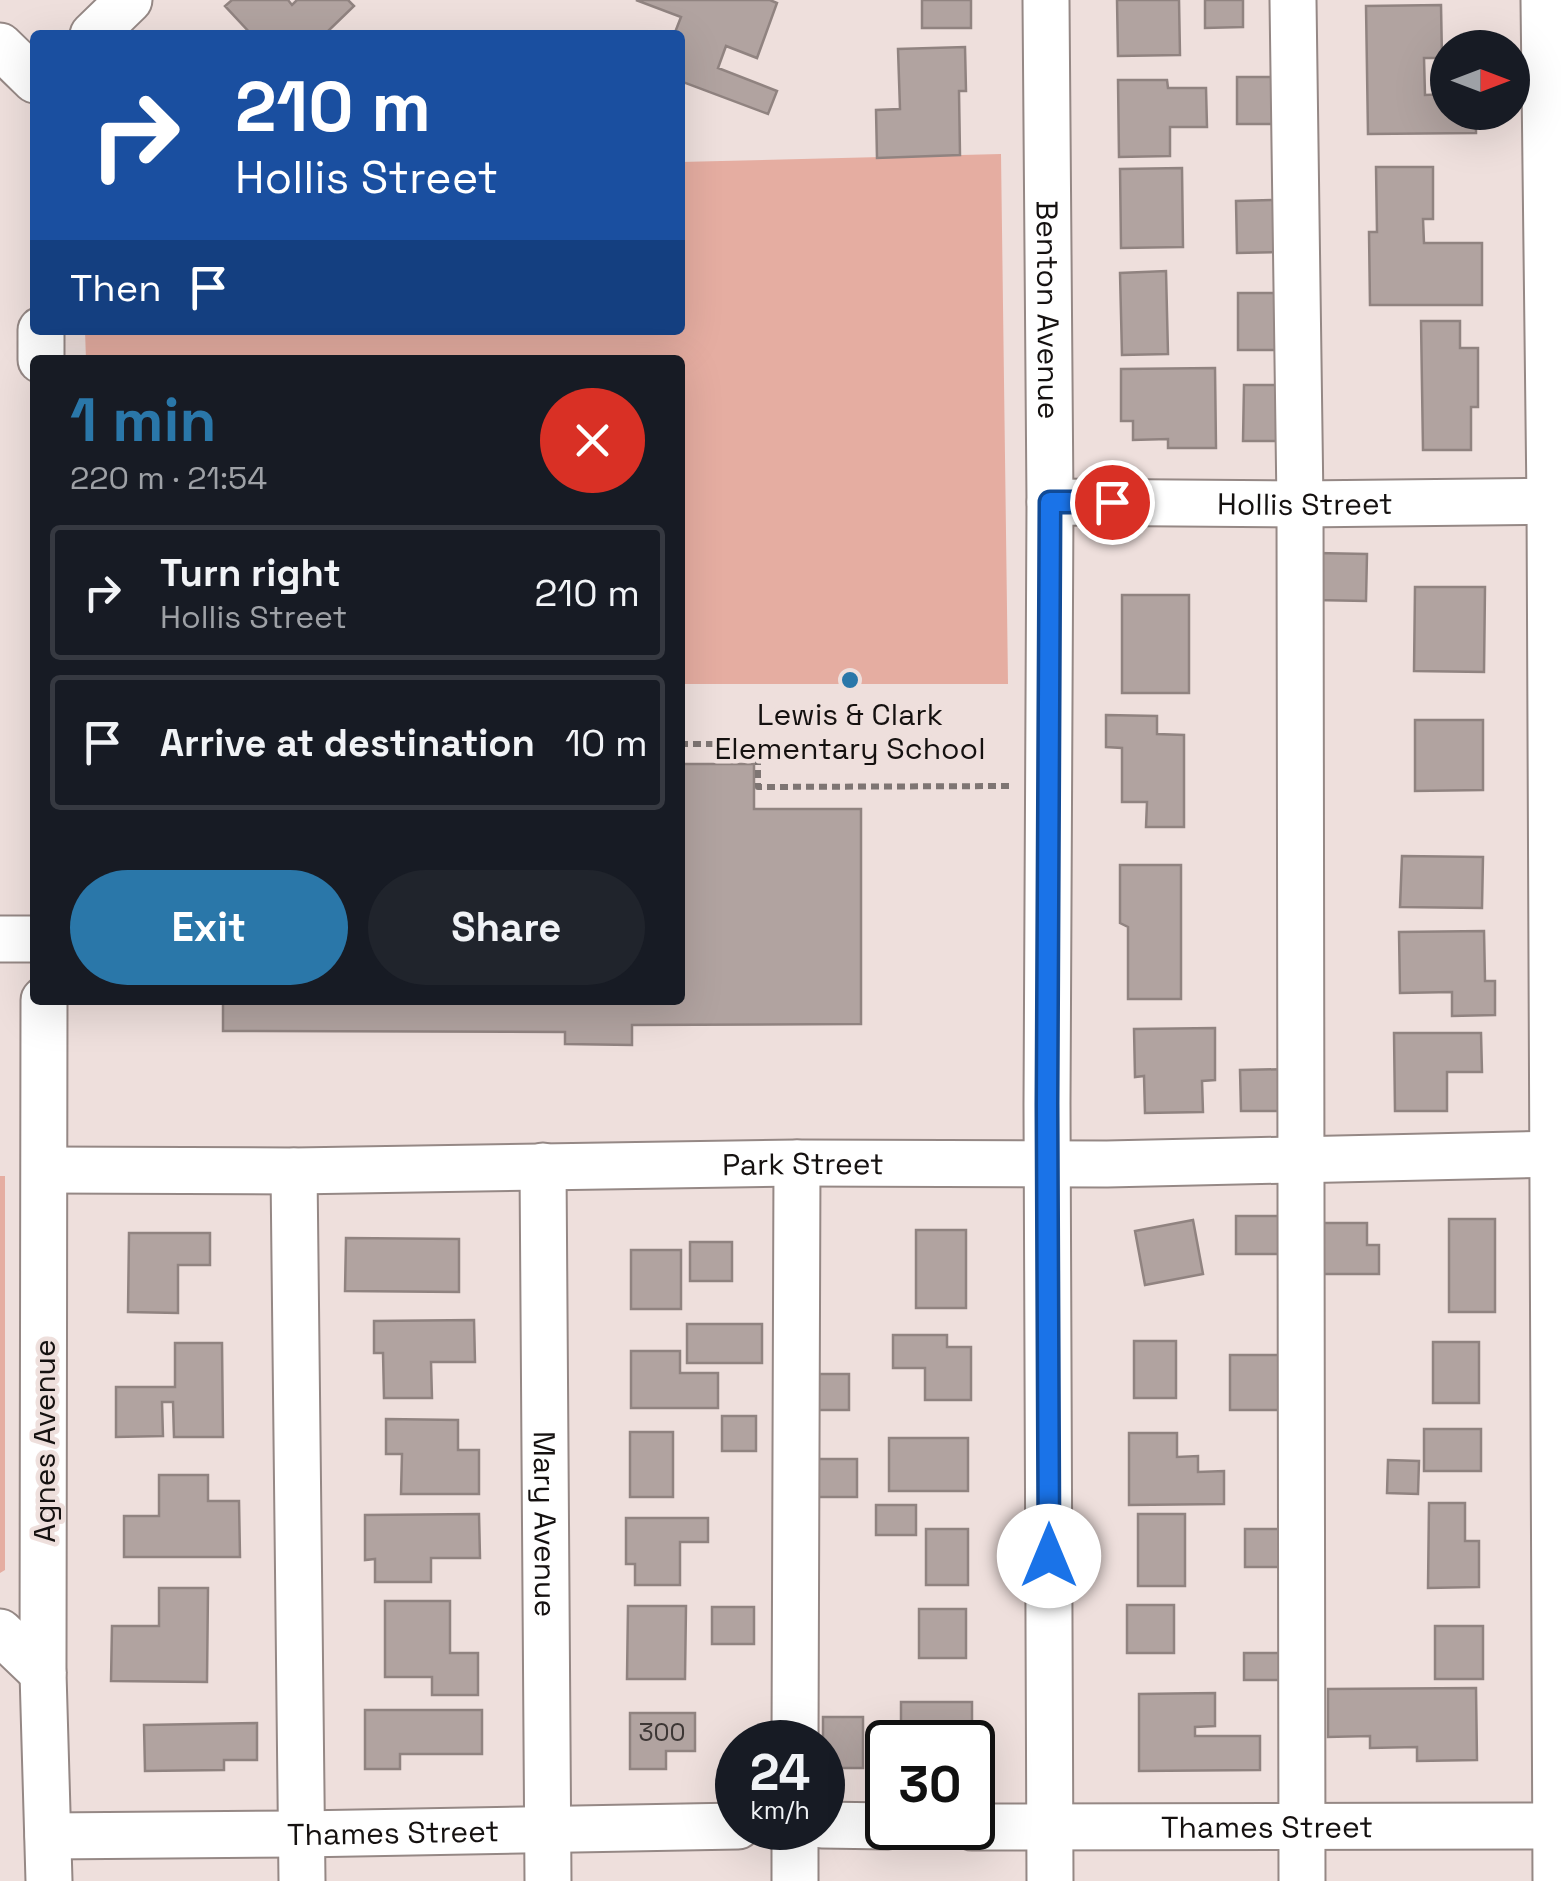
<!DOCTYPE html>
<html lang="en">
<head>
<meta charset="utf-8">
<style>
	body { margin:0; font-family:"Space Grotesk",sans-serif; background:#20242c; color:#f1f3f6; height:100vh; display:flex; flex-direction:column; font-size:38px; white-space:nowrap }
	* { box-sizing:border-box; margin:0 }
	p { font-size:32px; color:#9ea1a6 }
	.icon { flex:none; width:55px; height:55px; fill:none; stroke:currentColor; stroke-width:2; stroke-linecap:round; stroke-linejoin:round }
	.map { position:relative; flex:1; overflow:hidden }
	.drawer { position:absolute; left:30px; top:355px; width:655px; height:650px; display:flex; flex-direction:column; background:#171b24; border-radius:10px; box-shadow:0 10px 40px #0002 }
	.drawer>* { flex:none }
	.top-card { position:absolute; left:30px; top:30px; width:655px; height:305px; border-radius:10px; box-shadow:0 10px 40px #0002; background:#1a4fa0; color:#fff; overflow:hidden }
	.needle { width:65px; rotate:90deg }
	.fabs { position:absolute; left:1430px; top:30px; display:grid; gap:20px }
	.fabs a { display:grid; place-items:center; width:100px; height:100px; border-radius:50%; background:#171b24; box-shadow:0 10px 40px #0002; font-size:50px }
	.speed { position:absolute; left:715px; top:1720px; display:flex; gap:20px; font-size:50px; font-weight:700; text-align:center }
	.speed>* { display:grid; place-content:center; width:130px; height:130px; border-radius:50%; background:#171b24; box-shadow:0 10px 40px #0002; line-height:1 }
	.speed small { font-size:25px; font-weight:400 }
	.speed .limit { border:5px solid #111; border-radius:15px; background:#fff; color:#111 }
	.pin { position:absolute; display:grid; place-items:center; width:85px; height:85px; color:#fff; margin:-42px; border:5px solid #fff; border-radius:50%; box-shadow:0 2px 10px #0007 }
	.me { position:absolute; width:110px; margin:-55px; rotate:0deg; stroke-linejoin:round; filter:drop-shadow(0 0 8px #0008) }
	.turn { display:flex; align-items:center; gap:35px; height:210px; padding:0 40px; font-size:45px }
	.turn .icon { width:130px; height:130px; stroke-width:2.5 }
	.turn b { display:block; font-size:70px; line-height:85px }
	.then { display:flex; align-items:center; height:95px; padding:0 40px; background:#0003; gap:20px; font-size:38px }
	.round { display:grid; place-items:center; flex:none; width:105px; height:105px; border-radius:52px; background:#20242c }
	.overview { display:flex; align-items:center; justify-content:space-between; height:170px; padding:0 40px }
	h1 { font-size:60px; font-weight:700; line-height:75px; color:#2a77a9 }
	.cta { display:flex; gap:20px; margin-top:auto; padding:20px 40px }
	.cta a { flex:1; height:115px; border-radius:60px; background:#2a77a9; color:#fff; font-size:40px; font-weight:700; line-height:115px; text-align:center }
	.cta a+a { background:#20242c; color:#f1f3f6 }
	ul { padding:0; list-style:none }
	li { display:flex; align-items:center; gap:30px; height:135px; margin:0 20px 15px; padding:0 20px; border:5px solid #363941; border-radius:10px }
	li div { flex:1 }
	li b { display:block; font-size:38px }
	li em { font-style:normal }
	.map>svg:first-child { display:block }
	.green { fill:#e5ada1 }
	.building { fill:#b1a3a0; stroke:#908380; stroke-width:2.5 }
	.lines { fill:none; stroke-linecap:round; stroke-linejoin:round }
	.minor-casing { stroke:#958885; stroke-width:49 }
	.path { stroke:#7e7573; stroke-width:6; stroke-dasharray:8 5; stroke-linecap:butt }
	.minor { stroke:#fff; stroke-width:45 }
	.route-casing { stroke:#114b97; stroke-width:25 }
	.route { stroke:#1a73e8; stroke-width:18 }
	.poi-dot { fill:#2a77a9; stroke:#eedfdc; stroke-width:4 }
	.labels { text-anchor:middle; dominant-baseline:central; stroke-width:9; stroke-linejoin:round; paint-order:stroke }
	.number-label { font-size:25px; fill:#3c3634 }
	.street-label { font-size:30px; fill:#151110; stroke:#eedfdc }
	.poi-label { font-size:30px; fill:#151110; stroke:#eedfdc }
</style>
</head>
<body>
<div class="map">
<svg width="1561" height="1881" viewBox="0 0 1561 1881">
	<rect width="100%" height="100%" fill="#eedfdc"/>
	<path class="green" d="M1001,154L1008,684H680V360H86L85,330H680V162Z
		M0,1176H5V1570L0,1573Z"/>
	<path class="building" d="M232,0H288L292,5L297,0H348L354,6L324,35H252L225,6Z
		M636,0H770L777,3L757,58L726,46L718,68L777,91L768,114L680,81V35H674L681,17Z
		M922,0H971V28H922Z
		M1117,0H1179L1180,55L1118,56Z
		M1205,0H1243V27L1205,28Z
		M1441,5L1442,58H1424L1425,95L1448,94V112H1476V133L1368,134L1366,6Z
		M965,47L966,91H959L960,155L877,158L876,110L900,109L898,49Z
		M1237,77H1278V124H1237Z
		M1118,80H1167L1168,88H1206L1207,127H1170V156L1119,157Z
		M1376,167H1433V219H1423L1424,243H1482V305H1370L1369,232H1377Z
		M1182,168L1183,247L1121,248L1120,169Z
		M1277,200L1278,252L1237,253L1236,201Z
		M1166,271L1168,354L1122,355L1120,273Z
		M1238,293H1277V350H1238Z
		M1421,321H1460V348H1478V407H1471V450H1423Z
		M1215,368L1216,448H1168V439L1133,440V421H1121V369Z
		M1244,385H1283V441H1243Z
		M1316,553L1367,554L1366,601L1315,600Z
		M1415,587H1485L1484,672L1414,671Z
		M1122,595H1189V693H1122Z
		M1106,715L1157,716V734L1184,735V827H1146L1147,802H1122V748L1106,747Z
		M1415,720H1483V790L1415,791Z
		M680,764H754V809H861V1024L632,1025V1045L565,1044V1032L223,1031V1000H680Z
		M1402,856L1483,857L1482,908L1400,907Z
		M1120,865H1181V999H1128V927L1120,923Z
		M1484,931L1485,981H1495V1015L1452,1016V992L1400,993L1399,932Z
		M1215,1028V1080L1202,1081L1203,1112L1145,1113L1144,1076L1135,1077L1134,1029Z
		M1394,1033H1481L1482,1072H1447V1111H1395Z
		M1290,1069L1291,1111H1241L1240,1070Z
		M1236,1216H1287V1254H1236Z
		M1449,1219H1495V1312H1449Z
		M1193,1220L1203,1274L1145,1285L1135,1231Z
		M1321,1223H1367V1245H1379V1274H1321Z
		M916,1230H966V1308H916Z
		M129,1233H210V1265H178V1313L128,1312Z
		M346,1238L459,1239V1292L345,1291Z
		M690,1242H732V1281H690Z
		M631,1250H681V1309H631Z
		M474,1320L475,1362H431L432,1398H384L383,1353H374V1321Z
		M687,1324H762V1363H687Z
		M893,1335H947V1347H971V1400H925V1368H893Z
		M1134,1341H1176V1398H1134Z
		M1433,1342H1479V1403H1433Z
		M175,1343H222L223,1437H174L173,1402H162L163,1436L116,1437V1387H175Z
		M631,1351H680V1373H718V1408H631Z
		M1230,1355H1282V1410H1230Z
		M812,1374H849V1410H812Z
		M722,1416H756V1451H722Z
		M386,1419L458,1420V1450H479V1494H401L402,1454H386Z
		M1424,1429H1481V1471H1424Z
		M630,1432H673V1497H630Z
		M1129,1433H1177V1457L1198,1456V1472L1224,1471V1504L1129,1505Z
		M889,1438H968V1491H889Z
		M818,1459H857V1497H818Z
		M1388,1460L1419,1461L1418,1494L1387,1493Z
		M159,1475H208V1501H239L240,1557H124V1516H159Z
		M1429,1503H1465V1541H1479V1587L1428,1588Z
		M876,1505H916V1535H876Z
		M479,1514L480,1558H431V1582H375V1559L365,1560V1515Z
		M1138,1514H1185V1586H1138Z
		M626,1518H708V1542H680V1585H635V1564H626Z
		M926,1529H968V1585H926Z
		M1245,1529H1283V1567H1245Z
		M159,1588H208L207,1682L111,1681L112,1626H159Z
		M385,1601H450V1653H478V1695H432V1677H385Z
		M1127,1605H1174V1653H1127Z
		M628,1606H686L685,1679H627Z
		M712,1607H754V1644H712Z
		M919,1609H966V1658H919Z
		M1435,1626H1483V1679H1435Z
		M1244,1653H1280V1680H1244Z
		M1476,1688L1477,1760L1417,1761V1747L1370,1748V1736L1328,1737V1689Z
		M1215,1693V1726L1195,1727V1736H1260V1770L1139,1771V1694Z
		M901,1702H972V1742H901Z
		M365,1710H482V1754H400V1769H365Z
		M630,1713H695V1751H666V1769H630Z
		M823,1717H863V1768H823Z
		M257,1723V1760H224V1770L145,1771L144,1725Z"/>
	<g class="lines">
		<defs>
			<g id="minor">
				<path id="s1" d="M1046,0L1050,502L1047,1104L1050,1881"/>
				<path d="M1293,0L1300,504L1302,1881"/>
				<path d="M1544,0L1550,501L1556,1881"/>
				<path d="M93,35L129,0"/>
				<path d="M0,46L35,80"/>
				<path d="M41,330V360"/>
				<path id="s2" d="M1050,502L1300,504L1561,501"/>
				<path d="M0,939H35"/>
				<path d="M44,1000L43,1673L49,1881"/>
				<path id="s3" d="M543,1166L548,1881"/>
				<path id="s4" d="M45,1170L294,1171L797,1163L1107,1164L1561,1154"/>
				<path d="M294,1171L302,1881"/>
				<path d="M0,1632L43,1673"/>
				<path d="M795,1742L797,1163"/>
				<path d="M822,1825L888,1826"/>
				<path id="s5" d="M972,1827L1561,1826"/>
				<path d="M795,1828V1881"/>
				<path id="s6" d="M48,1836L301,1834L738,1826"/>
			</g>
		</defs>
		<use href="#minor" class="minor-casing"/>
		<path class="path" d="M680,744H758V787L1010,786"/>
		<use href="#minor" class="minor"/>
	</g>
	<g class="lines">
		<defs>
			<path id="route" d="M1049,1556L1047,1104L1050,502H1112"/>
		</defs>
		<use href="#route" class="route-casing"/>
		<use href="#route" class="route"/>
	</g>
	<circle class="poi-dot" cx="850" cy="680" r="10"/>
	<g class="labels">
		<g class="number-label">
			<text x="662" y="1732">300</text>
		</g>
		<g class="street-label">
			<text stroke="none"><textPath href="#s1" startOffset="310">Benton Avenue</textPath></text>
			<text stroke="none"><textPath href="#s2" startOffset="255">Hollis Street</textPath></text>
			<text stroke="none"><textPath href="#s4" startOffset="758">Park Street</textPath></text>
			<text transform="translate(44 1441) rotate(-90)">Agnes Avenue</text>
			<text stroke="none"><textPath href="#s3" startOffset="358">Mary Avenue</textPath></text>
			<text stroke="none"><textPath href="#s5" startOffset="295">Thames Street</textPath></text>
			<text stroke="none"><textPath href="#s6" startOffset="345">Thames Street</textPath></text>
		</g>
		<g class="poi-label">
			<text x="850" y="714">Lewis &amp; Clark<tspan x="850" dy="34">Elementary School</tspan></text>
		</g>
	</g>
</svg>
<div class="fabs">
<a><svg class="needle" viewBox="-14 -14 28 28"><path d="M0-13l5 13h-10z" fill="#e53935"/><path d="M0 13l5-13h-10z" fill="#9ea1a6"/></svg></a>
</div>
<div class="speed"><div>24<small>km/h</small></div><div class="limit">30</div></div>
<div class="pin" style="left:1112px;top:502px;background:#d93025"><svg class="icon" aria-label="arrive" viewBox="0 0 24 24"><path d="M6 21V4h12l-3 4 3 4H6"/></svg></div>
<svg class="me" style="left:1049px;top:1556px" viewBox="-20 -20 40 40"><circle r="19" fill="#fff"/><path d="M0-13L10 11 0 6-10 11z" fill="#1a73e8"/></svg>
<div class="top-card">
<div class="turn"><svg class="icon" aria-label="right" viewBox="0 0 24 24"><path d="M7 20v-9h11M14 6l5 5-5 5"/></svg><div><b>210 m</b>Hollis Street</div></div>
<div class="then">Then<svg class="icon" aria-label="arrive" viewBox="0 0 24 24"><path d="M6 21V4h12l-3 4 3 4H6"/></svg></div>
</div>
<section class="drawer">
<div class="overview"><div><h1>1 min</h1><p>220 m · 21:54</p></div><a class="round" style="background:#d93025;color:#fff"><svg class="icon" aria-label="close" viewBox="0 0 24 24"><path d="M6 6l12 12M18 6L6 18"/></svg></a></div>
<ul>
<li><svg class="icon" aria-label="right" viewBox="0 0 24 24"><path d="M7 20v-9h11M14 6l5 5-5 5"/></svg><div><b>Turn right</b><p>Hollis Street</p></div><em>210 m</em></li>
<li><svg class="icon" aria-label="arrive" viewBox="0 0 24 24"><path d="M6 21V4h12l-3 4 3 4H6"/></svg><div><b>Arrive at destination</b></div><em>10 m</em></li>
</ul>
<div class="cta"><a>Exit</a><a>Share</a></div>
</section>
</div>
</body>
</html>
